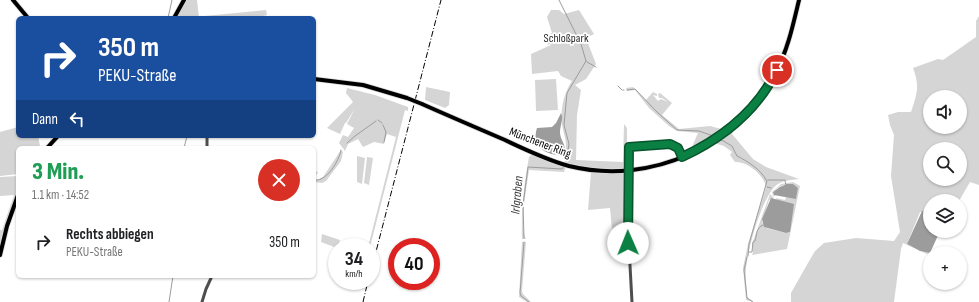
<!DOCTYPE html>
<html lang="de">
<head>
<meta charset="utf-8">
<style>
	body { margin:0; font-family:"Sofia Sans Condensed",sans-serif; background:#f6f6f6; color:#202124; height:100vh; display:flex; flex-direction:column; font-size:15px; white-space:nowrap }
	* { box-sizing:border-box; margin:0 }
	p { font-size:13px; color:#757577 }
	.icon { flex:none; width:22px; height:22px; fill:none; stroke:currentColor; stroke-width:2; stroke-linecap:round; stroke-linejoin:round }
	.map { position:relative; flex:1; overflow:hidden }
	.details { position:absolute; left:16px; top:146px; width:300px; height:132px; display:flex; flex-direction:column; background:#fff; border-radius:6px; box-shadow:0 1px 3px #0004 }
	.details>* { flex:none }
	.banner { position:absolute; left:16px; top:16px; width:300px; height:122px; border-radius:6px; box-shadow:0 1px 3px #0004; background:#1a4fa0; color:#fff; overflow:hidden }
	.tools { position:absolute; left:923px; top:90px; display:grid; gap:8px }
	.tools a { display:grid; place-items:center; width:44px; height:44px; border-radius:50%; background:#fff; box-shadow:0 1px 3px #0004; font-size:20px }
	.speed { position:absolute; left:328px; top:238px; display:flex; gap:8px; font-size:20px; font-weight:700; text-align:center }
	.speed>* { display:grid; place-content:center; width:52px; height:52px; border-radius:50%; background:#fff; box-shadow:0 1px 3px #0004; line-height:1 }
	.speed small { font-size:10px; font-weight:400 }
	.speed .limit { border:6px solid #d22; background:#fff; color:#111 }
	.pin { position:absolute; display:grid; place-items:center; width:34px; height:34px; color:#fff; margin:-17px; border:2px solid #fff; border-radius:50%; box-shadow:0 1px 4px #0007 }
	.me { position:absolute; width:44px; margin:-22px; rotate:359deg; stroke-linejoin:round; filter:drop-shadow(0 0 3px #0008) }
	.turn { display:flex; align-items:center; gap:14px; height:84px; padding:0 16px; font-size:18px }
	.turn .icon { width:52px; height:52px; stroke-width:2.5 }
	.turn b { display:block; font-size:28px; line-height:34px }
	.then { display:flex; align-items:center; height:38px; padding:0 16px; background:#0003; gap:8px; font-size:15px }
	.round { display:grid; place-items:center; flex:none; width:42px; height:42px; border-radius:21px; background:#f6f6f6 }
	.head { display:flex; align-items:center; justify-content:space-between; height:68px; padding:0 16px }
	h1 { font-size:24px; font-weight:800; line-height:30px; color:#1e9e55 }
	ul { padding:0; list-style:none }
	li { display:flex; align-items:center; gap:12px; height:56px; padding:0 16px }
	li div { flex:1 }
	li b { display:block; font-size:15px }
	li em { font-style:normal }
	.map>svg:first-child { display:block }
	.green { fill:#d5d5d5; fill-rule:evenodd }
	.water { fill:#9c9c9c }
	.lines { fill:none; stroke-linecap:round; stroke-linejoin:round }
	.stream { stroke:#9c9c9c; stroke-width:1 }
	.major-casing { stroke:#dbdbdb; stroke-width:5.5 }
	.minor { stroke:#4e4e4e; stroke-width:3 }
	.major { stroke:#000; stroke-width:4 }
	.rail { stroke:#000; stroke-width:1; stroke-dasharray:6 2 1 2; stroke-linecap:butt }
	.major-bridge-casing { stroke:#dbdbdb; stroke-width:5.5; stroke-linecap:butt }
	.minor-bridge { stroke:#4e4e4e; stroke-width:3 }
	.major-bridge { stroke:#000; stroke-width:4 }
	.route-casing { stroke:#07532c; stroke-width:10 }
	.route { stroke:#0b8043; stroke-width:7 }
	.labels { text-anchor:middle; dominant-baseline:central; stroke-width:3.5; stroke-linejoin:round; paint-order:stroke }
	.park-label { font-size:12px; fill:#2c2c2c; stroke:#fff }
	.street-label { font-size:12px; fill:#000; stroke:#fff }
	.water-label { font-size:13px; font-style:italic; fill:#3d3d3d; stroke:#fff }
</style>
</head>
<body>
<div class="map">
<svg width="979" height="302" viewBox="0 0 979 302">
	<rect width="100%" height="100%" fill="#fff"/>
	<path class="green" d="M186,0H197L199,18H175Z
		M266,10L267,15L255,18H205V16Z
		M551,10H559L564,14L579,10L594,34L586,38L596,64L586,79L575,85L581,90L577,115L576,160L623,162L624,124L627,128V169L606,170L567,164L569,154L565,152C568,141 563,134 562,124C560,109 564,93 572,81L561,76L558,71L532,74L531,54L551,45L550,44L548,45L546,36L552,33L547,17Z
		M979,16V185L970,182L959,201H930V214L925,212H920L907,244L920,251L930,253L927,254L903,243L901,249L894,302H791V293L808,263L815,251L824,243L856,238L894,241L900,232L891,176L894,135L890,125L888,115L898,112H911C917,94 920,86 913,68L938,59L943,60L976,37V21ZM930,97H960V127H930ZM930,149H960V179H930Z
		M556,79L558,110L536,111L535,80Z
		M426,87L450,92L449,105L445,108L425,100Z
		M633,87L646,100L653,92L657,94V96L653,95L658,101L661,99L668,102L662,98H659L658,94L660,93L672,103L662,115L679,129L710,126L725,130L700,146L691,149L698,133L677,131L669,126L649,108L635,90L627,91L626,88Z
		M347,88L375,95L408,107V111L405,110L370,247H368L396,137L387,134L384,144L374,142L363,147L358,139L348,144L345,151L339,143L343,135L348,137L354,128L347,124L355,108L346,123H345L340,134L327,128L353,102L346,93Z
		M756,106L758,107L734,130L732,134L753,159L766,167L799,179C792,180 784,180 778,184C763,193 747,251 746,269C745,278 747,288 747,297L754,302L746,300L743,268L748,244L766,187C764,175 747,161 735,162L730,155L732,152L724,146L714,143L730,132Z
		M18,127V136H38L40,146L39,148H18V174L0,176V132Z
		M341,150L343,152L341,161L326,181L322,183L314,182V171L318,172L314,179L318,180L323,177Z
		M532,154L566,167L564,172L529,170C527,185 519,227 526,239H522C521,211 524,184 529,157Z
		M357,156L365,158L362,184L357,182Z
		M367,157L373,158L369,185L364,183Z
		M591,172H627V225L626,228L612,230L610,208L588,210Z
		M18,176V191L7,219L0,248V230H2L14,195L0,196V177Z
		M793,182L800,186L787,249L752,255L753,252L752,244L770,194L774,198L769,200L762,222L766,228L786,233L790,232L776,198L785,200L786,197L796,198L798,188C788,182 781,184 773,192L774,195L776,196H773L772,192L781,184Z
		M322,234L340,240L338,246L342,247L337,248L321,242Z
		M522,242H526L522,291L523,294L531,302H527L519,297Z"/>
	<path class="water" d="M561,113C564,119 560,125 560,132C560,142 569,145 562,156C545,154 531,148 537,128L552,127L556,123Z
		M787,184H793L798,188L796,199L774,195L773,192L780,187Z
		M771,198L794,204L790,232L786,233L764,227L762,219Z
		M922,211L930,214V231H940L930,253L920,251L907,244Z"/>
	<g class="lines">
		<path class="stream" d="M559,0L581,44L586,61
			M168,18L172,0
			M587,62L596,67
			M618,86L622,90
			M623,90H624
			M627,90L635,89L657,112L677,130L699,131L716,137
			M378,120L382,123
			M383,125L386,132L384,142
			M720,139L732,146L737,156C749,162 760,169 767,181L749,244L748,256
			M347,143L355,136L376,121
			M184,148L187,136
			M566,162L569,144L564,125L567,93L586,61
			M314,180C327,182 339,161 341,150
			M768,180H785L786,186
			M767,187L771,188
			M524,238L523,205L528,167L562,169L564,166
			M524,242L520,293L521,296L529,302
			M749,252H752L753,242L755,241C757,234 756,228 763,225
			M747,257L744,270L747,298L753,302
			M169,302L173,276"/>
		<defs>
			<path id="major" d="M13,0L28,18
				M174,18L184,0
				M314,79L363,85L407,98
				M422,104C449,116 477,128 505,140C526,150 547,160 569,166C651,186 738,146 776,72C788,49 793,25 799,0
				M47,148L58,136
				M0,255L7,226L18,195"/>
		</defs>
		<use href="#major" class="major-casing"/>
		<path class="minor" d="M207,136V148
			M628,165L629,147C646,146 675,136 684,156
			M628,176V229L632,302
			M202,302L206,289L212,276"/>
		<use href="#major" class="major"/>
		<path class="rail" d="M371,271L441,0
			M363,302L368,281"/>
		<defs>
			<path id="major-bridge" d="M407,98L422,104"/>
		</defs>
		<use href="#major-bridge" class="major-bridge-casing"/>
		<path class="minor-bridge" d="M628,176V165"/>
		<use href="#major-bridge" class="major-bridge"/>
	</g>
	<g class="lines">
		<defs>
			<path id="route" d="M628,243L629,147L670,144L678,148L682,157C723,138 757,111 777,70"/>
		</defs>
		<use href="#route" class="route-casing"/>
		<use href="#route" class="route"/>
	</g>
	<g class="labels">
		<g class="park-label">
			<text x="566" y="38">Schloßpark</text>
		</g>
		<g class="street-label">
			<text transform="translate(540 143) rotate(21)">Münchener Ring</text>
		</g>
		<g class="water-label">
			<text transform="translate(517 195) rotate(-85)">Irlgraben</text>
		</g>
	</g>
</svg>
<div class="tools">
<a><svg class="icon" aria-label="sound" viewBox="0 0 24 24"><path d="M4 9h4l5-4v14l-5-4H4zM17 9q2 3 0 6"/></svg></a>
<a><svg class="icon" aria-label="search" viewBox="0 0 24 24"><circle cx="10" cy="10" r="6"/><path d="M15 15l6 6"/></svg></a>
<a><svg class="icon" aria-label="layers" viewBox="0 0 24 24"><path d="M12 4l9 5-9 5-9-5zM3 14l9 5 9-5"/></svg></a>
<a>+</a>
</div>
<div class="speed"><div>34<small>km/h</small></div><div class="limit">40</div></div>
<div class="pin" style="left:777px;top:70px;background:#d93025"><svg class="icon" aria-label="arrive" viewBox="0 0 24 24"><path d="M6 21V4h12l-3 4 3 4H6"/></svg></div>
<svg class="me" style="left:628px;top:243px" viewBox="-20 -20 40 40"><circle r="19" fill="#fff"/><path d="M0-13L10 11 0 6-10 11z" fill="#0b8043"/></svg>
<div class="banner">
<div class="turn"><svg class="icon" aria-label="right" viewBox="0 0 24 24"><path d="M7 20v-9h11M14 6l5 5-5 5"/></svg><div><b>350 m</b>PEKU-Straße</div></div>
<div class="then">Dann<svg class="icon" aria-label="left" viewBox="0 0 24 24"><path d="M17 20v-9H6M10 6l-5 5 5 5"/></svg></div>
</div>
<section class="details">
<div class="head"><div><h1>3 Min.</h1><p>1.1 km · 14:52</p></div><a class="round" style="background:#d93025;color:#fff"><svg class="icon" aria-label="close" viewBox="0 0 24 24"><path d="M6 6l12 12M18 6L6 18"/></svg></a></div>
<ul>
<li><svg class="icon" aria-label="right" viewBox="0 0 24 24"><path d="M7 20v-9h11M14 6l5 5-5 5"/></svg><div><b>Rechts abbiegen</b><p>PEKU-Straße</p></div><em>350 m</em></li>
</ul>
</section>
</div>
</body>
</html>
